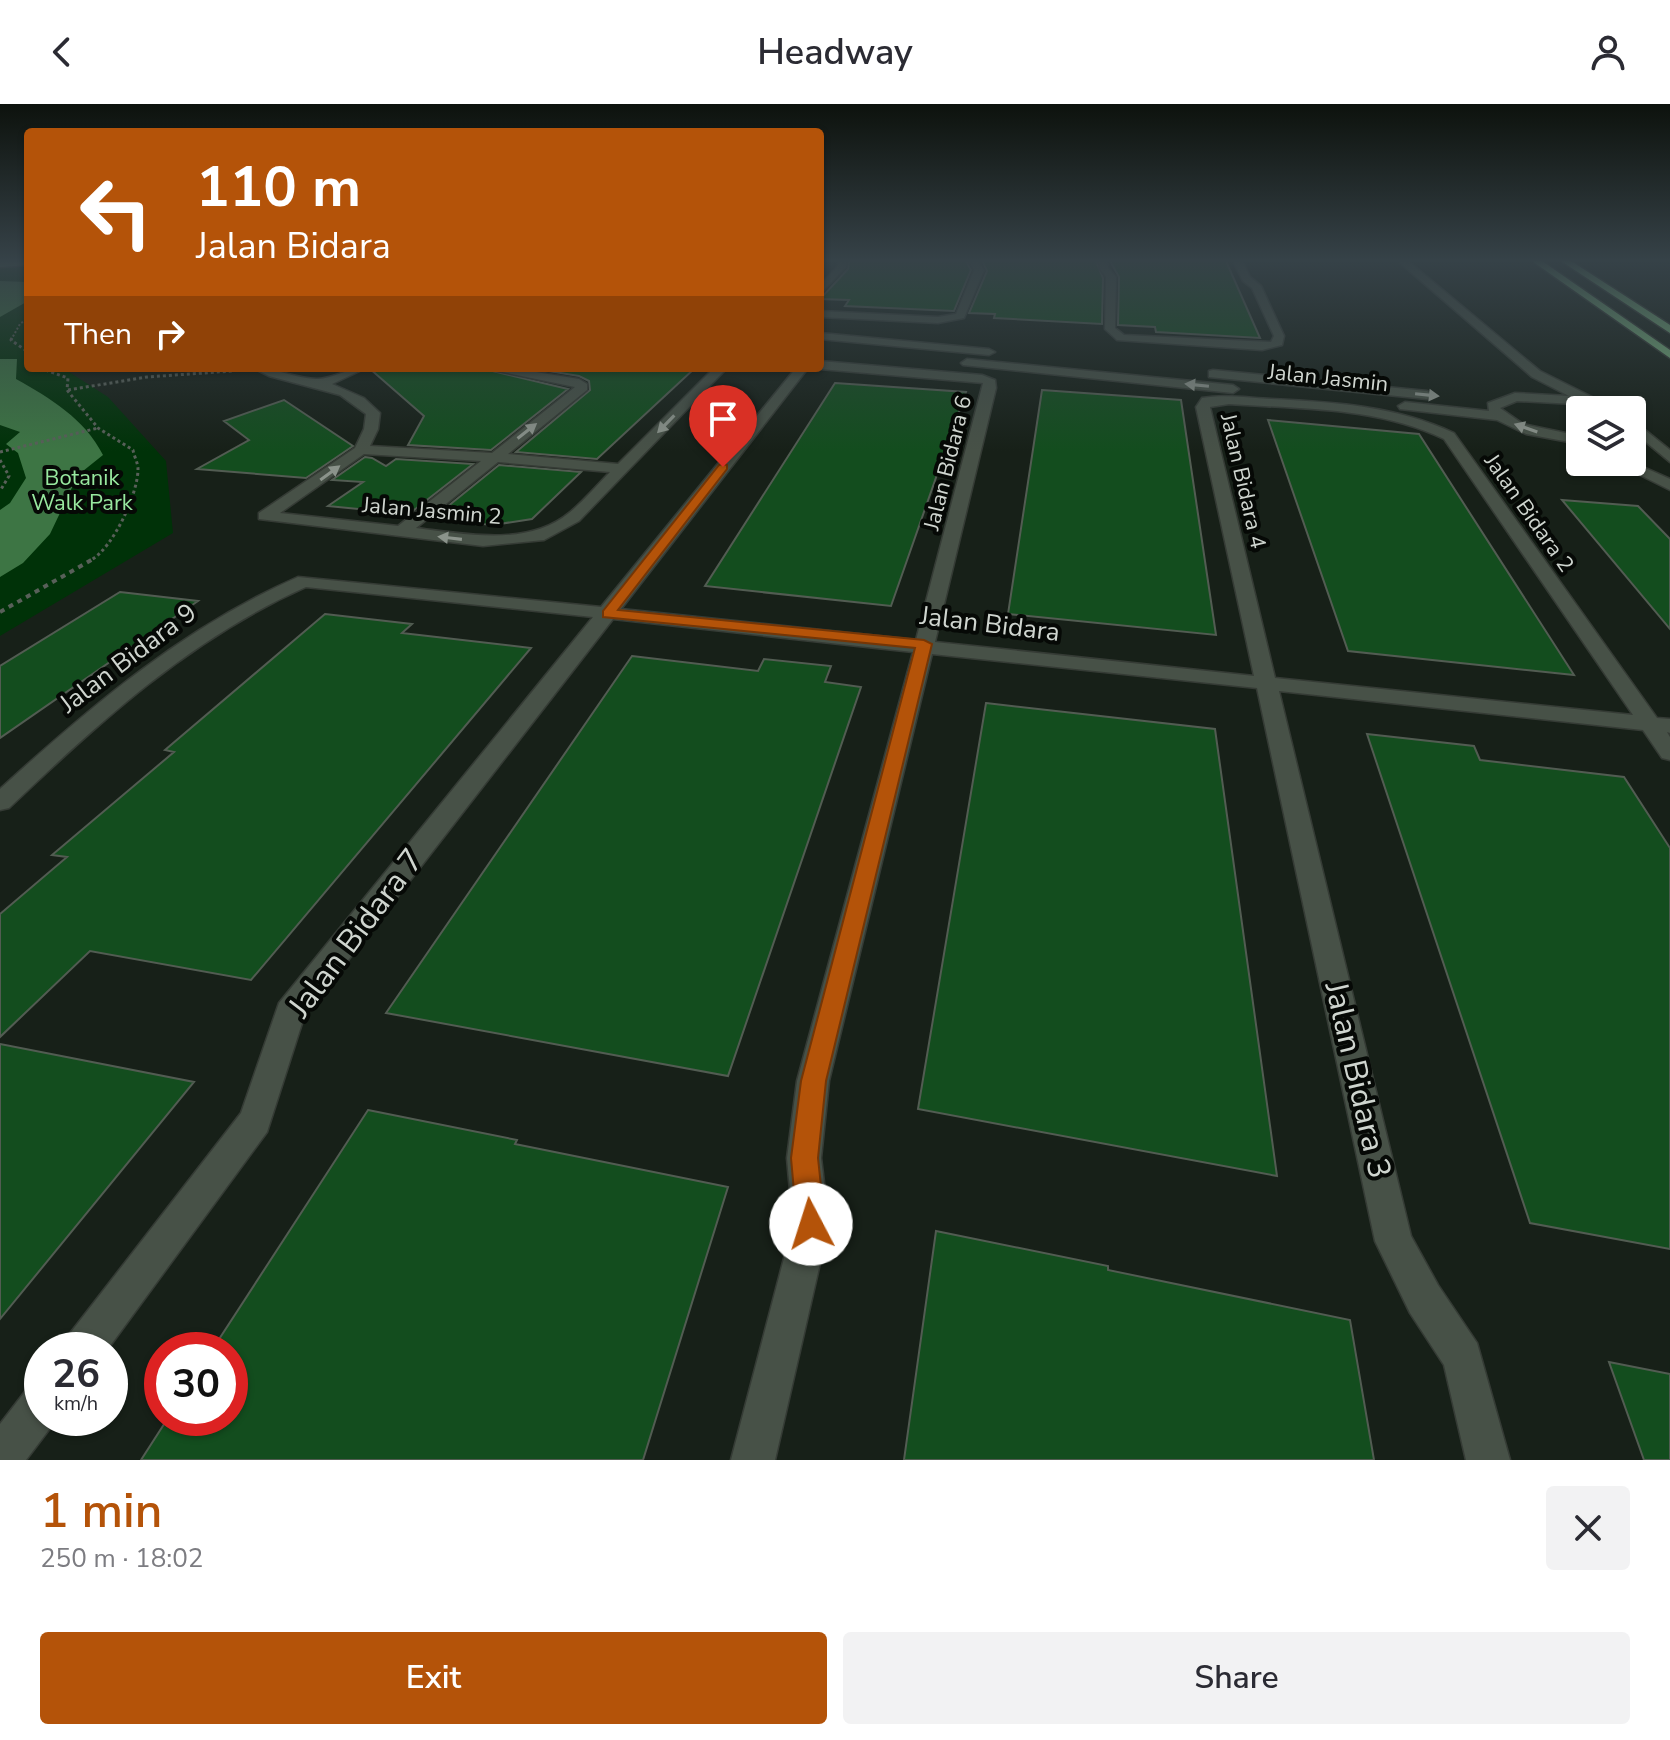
<!DOCTYPE html>
<html lang="en">
<head>
<meta charset="utf-8">
<style>
	body { margin:0; font-family:"Nunito Sans",sans-serif; background:#f2f2f3; color:#2b2b33; height:100vh; display:flex; flex-direction:column; font-size:30px; white-space:nowrap }
	* { box-sizing:border-box; margin:0 }
	p { font-size:26px; color:#7c7c81 }
	.icon { flex:none; width:44px; height:44px; fill:none; stroke:currentColor; stroke-width:2; stroke-linecap:round; stroke-linejoin:round }
	.map { position:relative; height:1356px; overflow:hidden }
	.side { display:flex; flex-direction:column; background:#fff; flex:1 }
	.side>* { flex:none }
	.banner { position:absolute; left:24px; top:24px; width:800px; height:244px; border-radius:8px; box-shadow:0 2px 6px #0004; background:#b45309; color:#fff; overflow:hidden }
	.fabs { position:absolute; left:1566px; top:292px; display:grid; gap:16px }
	.fabs a { display:grid; place-items:center; width:80px; height:80px; border-radius:8px; background:#fff; box-shadow:0 2px 6px #0004; font-size:40px }
	.speed { position:absolute; left:24px; top:1228px; display:flex; gap:16px; font-size:40px; font-weight:700; text-align:center }
	.speed>* { display:grid; place-content:center; width:104px; height:104px; border-radius:50%; background:#fff; box-shadow:0 2px 6px #0004; line-height:1 }
	.speed small { font-size:20px; font-weight:400 }
	.speed .limit { border:12px solid #d22; background:#fff; color:#111 }
	.pin { position:absolute; display:grid; place-items:center; width:68px; height:68px; color:#fff; margin:-82px -34px; border-radius:50% 50% 50% 0; rotate:-45deg; box-shadow:0 0 8px #0007 }
	.pin .icon { rotate:45deg }
	.me { position:absolute; width:88px; margin:-44px; rotate:355deg; stroke-linejoin:round; filter:drop-shadow(0 0 6px #0008) }
	.turn { display:flex; align-items:center; gap:28px; height:168px; padding:0 40px; font-size:36px }
	.turn .icon { width:104px; height:104px; stroke-width:2.5 }
	.turn b { display:block; font-size:56px; line-height:68px }
	.then { display:flex; align-items:center; height:76px; padding:0 40px; background:#0003; gap:16px; font-size:30px }
	.round { display:grid; place-items:center; flex:none; width:84px; height:84px; border-radius:8px; background:#f2f2f3 }
	.headline { display:flex; align-items:center; justify-content:space-between; height:136px; padding:0 40px }
	h1 { font-size:48px; font-weight:600; line-height:60px; color:#b45309 }
	.primary-button { display:flex; gap:16px; margin-top:auto; padding:16px 40px }
	.primary-button a { flex:1; height:92px; border-radius:8px; background:#b45309; color:#fff; font-size:32px; font-weight:600; line-height:92px; text-align:center }
	.primary-button a+a { background:#f2f2f3; color:#2b2b33 }
	header { display:flex; justify-content:space-between; align-items:center; height:104px; padding:0 40px; background:#fff; font-size:36px; font-weight:600 }
	.map>svg:first-child { display:block }
	.green { fill:#003208 }
	.water { fill:#3d7544 }
	.building { fill:#134d1e; stroke:#525c52; stroke-width:2 }
	.lines { fill:none; stroke-linecap:round; stroke-linejoin:round }
	.minor-casing { stroke:#353b35; stroke-width:3 }
	.major-casing { stroke:#353b35; stroke-width:3 }
	.highway-casing { stroke:#353b35; stroke-width:3 }
	.path-far2 { stroke:#586059; stroke-width:2; stroke-dasharray:2 2; stroke-linecap:butt }
	.path-far1 { stroke:#586059; stroke-width:3; stroke-dasharray:3 3; stroke-linecap:butt }
	.path { stroke:#586059; stroke-width:4; stroke-dasharray:5 5; stroke-linecap:butt }
	.minor { fill:#475147; fill-rule:evenodd }
	.major { fill:#648b67; fill-rule:evenodd }
	.highway { fill:#77b17c; fill-rule:evenodd }
	.oneway { fill:#8b938b }
	.route { fill:#b45309; stroke:#753606; stroke-width:2 }
	.labels { text-anchor:middle; dominant-baseline:central; stroke-width:8; stroke-linejoin:round; paint-order:stroke }
	.far-street-label { font-size:22px; fill:#cfd5cf; stroke:#060906 }
	.far-park-label { font-size:22px; fill:#98e89f; stroke:#060906 }
	.street-label { font-size:26px; fill:#cfd5cf; stroke:#060906 }
	.near-street-label { font-size:32px; fill:#cfd5cf; stroke:#060906 }
</style>
</head>
<body>
<header><svg class="icon" aria-label="back" viewBox="0 0 24 24"><path d="M15 5l-7 7 7 7"/></svg>Headway<svg class="icon" aria-label="person" viewBox="0 0 24 24"><circle cx="12" cy="8" r="4"/><path d="M4 21q1-7 8-7t8 7"/></svg></header>
<div class="map">
<svg width="1670" height="1356" viewBox="0 0 1670 1356">
	<rect width="100%" height="100%" fill="#172018"/>
	<path class="green" d="M28,160V264H63L108,293L166,357L173,429L0,532V162Z"/>
	<path class="water" d="M0,177L28,178V197L0,213Z
		M0,255H17L16,275C50,294 85,315 103,351L78,371L50,430L23,459L0,473V406L10,399L26,374L18,349L6,340L20,328L0,321Z"/>
	<path class="building" d="M849,157H966L971,166L954,207L845,202L849,196L820,195L848,165Z
		M982,157H1096L1103,174L1102,220L994,214L995,210L969,209L987,167Z
		M1110,157H1226L1260,234L1156,228L1155,223L1118,221L1119,173Z
		M369,264H480L568,285L491,346L408,341L424,312Z
		M530,264H695L597,355L516,348L590,286L589,277L579,272Z
		M835,279L966,288L891,502L705,482Z
		M1042,286L1181,296L1216,531L1008,510Z
		M284,296L353,342L306,374L197,365L249,336L224,317Z
		M1268,316L1419,330L1574,571L1348,547Z
		M365,353L372,354L386,362L396,355L473,360L409,410L328,402L363,378L332,376Z
		M499,361L581,368L532,415L493,421L432,415Z
		M1562,396L1638,402L1670,435V525Z
		M120,488L198,497L0,634V562Z
		M325,510L412,520L402,529L531,544L251,876L90,847L0,933V810L67,753L52,751L174,648L165,646Z
		M632,552L758,567L764,555L831,562L825,578L861,583L728,972L386,909Z
		M986,599L1215,625L1277,1072L918,1005Z
		M1367,630L1474,642L1480,656L1624,673L1670,744V1145L1530,1119Z
		M0,940L194,978L0,1215Z
		M368,1006L517,1036L515,1040L728,1083L643,1356H141L168,1314H230V1246H212Z
		M936,1127L1108,1162V1166L1350,1216L1374,1356H904Z
		M1609,1258L1670,1270V1356H1644Z"/>
	<g class="lines">
		<defs>
			<path id="minor" d="M838,157H846V163L820,190V181L838,162Z
				M969,157H978L984,166L964,214L938,219L820,213V207L938,213L956,210L974,166Z
				M1099,157H1107L1108,164L1116,173L1115,224L1124,231L1271,238L1274,232L1252,184L1243,177L1233,157H1242L1250,173L1261,182L1284,232L1282,241L1262,246L1117,236L1105,225L1106,173L1100,165Z
				M1398,157H1408L1540,267L1602,298V304H1592L1580,297L1574,300L1517,297L1500,304L1523,320L1580,332V340L1526,330L1497,316L1400,305L1398,302L1405,298L1489,307L1488,299L1515,289L1569,292L1532,273Z
				M820,229L989,245L995,248L989,251L820,235Z
				M967,255L1233,281L1239,285L1233,289L963,261L961,259Z
				M820,257L982,271L995,276L996,284L935,538L1254,572L1196,303L1202,294C1225,290 1248,294 1271,295C1334,298 1396,302 1454,329L1657,614L1670,615V629L1667,628L1670,633V656L1662,654L1643,626L1279,587L1411,1132L1438,1181L1477,1239L1510,1356H1466L1444,1261L1410,1209L1375,1137L1257,584L932,550L829,977L821,1054L829,1120L775,1356H731L793,1120L787,1054L797,977L913,548L613,515L304,913L267,1028L107,1246H62L68,1232L241,1009L279,899L593,513L306,483C191,534 99,618 9,704L0,706V685C91,602 184,523 298,473L601,503L796,264H808L621,505L916,536L983,279L820,265ZM1229,300C1302,305 1377,303 1444,335L1633,611L1275,574L1210,303Z
				M253,264C275,264 295,274 316,275C330,276 347,264 366,264L332,280L364,294L380,309L378,325L370,342L492,349L575,283L483,264H511L579,275L587,280V286L508,350L618,360L714,264H727L579,417L544,436L483,442L259,415V409L355,344L364,325L366,310L340,291L269,272ZM364,350L481,357L398,422L280,409ZM498,358L610,368C596,382 584,397 569,409C528,443 465,430 416,424Z
				M1213,266L1427,287L1433,291L1427,295L1209,273V267Z
				M1640,322L1670,346V358L1635,329L1633,326Z
				M1614,358H1632L1670,375V386Z
				M42,1279V1314L57,1315L26,1356H0V1320L27,1285Z"/>
			<path id="major" d="M0,157H28V161L0,163Z"/>
			<path id="highway" d="M1532,157H1542L1670,246V254Z
				M1561,157H1571L1670,221V229Z"/>
		</defs>
		<use href="#minor" class="minor-casing"/>
		<use href="#major" class="major-casing"/>
		<use href="#highway" class="highway-casing"/>
		<path class="path-far2" d="M11,236L20,220L28,214"/>
		<path class="path-far1" d="M12,234L11,236L28,248
			M40,264L68,274L67,286L98,324L133,346C134,352 138,359 138,365C138,390 113,444 91,456
			M68,286L147,273L232,267
			M0,348L98,324
			M0,356L9,372L0,387"/>
		<path class="path" d="M0,508L95,454"/>
		<use href="#minor" class="minor"/>
		<use href="#major" class="major"/>
		<use href="#highway" class="highway"/>
	</g>
	<defs><path id="oneway-solid" d="M-6-.8H1V-3.2L6.5 0L1 3.2V.8H-6Z" transform="scale(2)"/></defs>
	<g class="oneway">
		<use href="#oneway-solid" transform="translate(1197 281) rotate(-174)"/>
		<use href="#oneway-solid" transform="translate(1427 291) rotate(6)"/>
		<use href="#oneway-solid" transform="translate(666 320) rotate(134)"/>
		<use href="#oneway-solid" transform="translate(1526 324) rotate(-161)"/>
		<use href="#oneway-solid" transform="translate(527 327) rotate(-38)"/>
		<use href="#oneway-solid" transform="translate(330 369) rotate(-36)"/>
		<use href="#oneway-solid" transform="translate(450 434) rotate(-173)"/>
	</g>
	<linearGradient id="sky" x2="0" y2="1"><stop stop-color="#0d120d"/><stop offset="0.45" stop-color="#364248"/><stop offset="1" stop-color="#364248" stop-opacity="0"/></linearGradient>
	<rect width="1670" height="347" fill="url(#sky)"/>
	<path class="route" d="M723,360L727,361V365L618,506L924,536L932,540L826,977L818,1054L825,1120L821,1129L811,1133L801,1129L797,1120L791,1054L801,977L915,544L603,513V507L719,361Z"/>
	<g class="labels">
		<g class="far-street-label">
			<text transform="translate(1328 274) rotate(6)">Jalan Jasmin</text>
			<text transform="translate(948 359) rotate(-76)">Jalan Bidara 6</text>
			<text transform="translate(1243 377) rotate(77)">Jalan Bidara 4</text>
			<text transform="translate(432 407) rotate(5)">Jalan Jasmin 2</text>
			<text transform="translate(1529 409) rotate(55)">Jalan Bidara 2</text>
		</g>
		<g class="far-park-label">
			<text x="82" y="374">Botanik<tspan x="82" dy="25">Walk Park</tspan></text>
		</g>
		<g class="street-label">
			<text transform="translate(990 520) rotate(7)">Jalan Bidara</text>
			<text transform="translate(128 554) rotate(-37)">Jalan Bidara 9</text>
		</g>
		<g class="near-street-label">
			<text transform="translate(356 829) rotate(-53)">Jalan Bidara 7</text>
			<text transform="translate(1358 976) rotate(77)">Jalan Bidara 3</text>
		</g>
	</g>
</svg>
<div class="fabs">
<a><svg class="icon" aria-label="layers" viewBox="0 0 24 24"><path d="M12 4l9 5-9 5-9-5zM3 14l9 5 9-5"/></svg></a>
</div>
<div class="speed"><div>26<small>km/h</small></div><div class="limit">30</div></div>
<div class="pin" style="left:723px;top:363px;background:#d93025"><svg class="icon" aria-label="arrive" viewBox="0 0 24 24"><path d="M6 21V4h12l-3 4 3 4H6"/></svg></div>
<svg class="me" style="left:811px;top:1120px" viewBox="-20 -20 40 40"><circle r="19" fill="#fff"/><path d="M0-13L10 11 0 6-10 11z" fill="#b45309"/></svg>
<div class="banner">
<div class="turn"><svg class="icon" aria-label="left" viewBox="0 0 24 24"><path d="M17 20v-9H6M10 6l-5 5 5 5"/></svg><div><b>110 m</b>Jalan Bidara</div></div>
<div class="then">Then<svg class="icon" aria-label="right" viewBox="0 0 24 24"><path d="M7 20v-9h11M14 6l5 5-5 5"/></svg></div>
</div>
</div>
<section class="side">
<div class="headline"><div><h1>1 min</h1><p>250 m · 18:02</p></div><a class="round"><svg class="icon" aria-label="close" viewBox="0 0 24 24"><path d="M6 6l12 12M18 6L6 18"/></svg></a></div>
<div class="primary-button"><a>Exit</a><a>Share</a></div>
</section>
</body>
</html>
